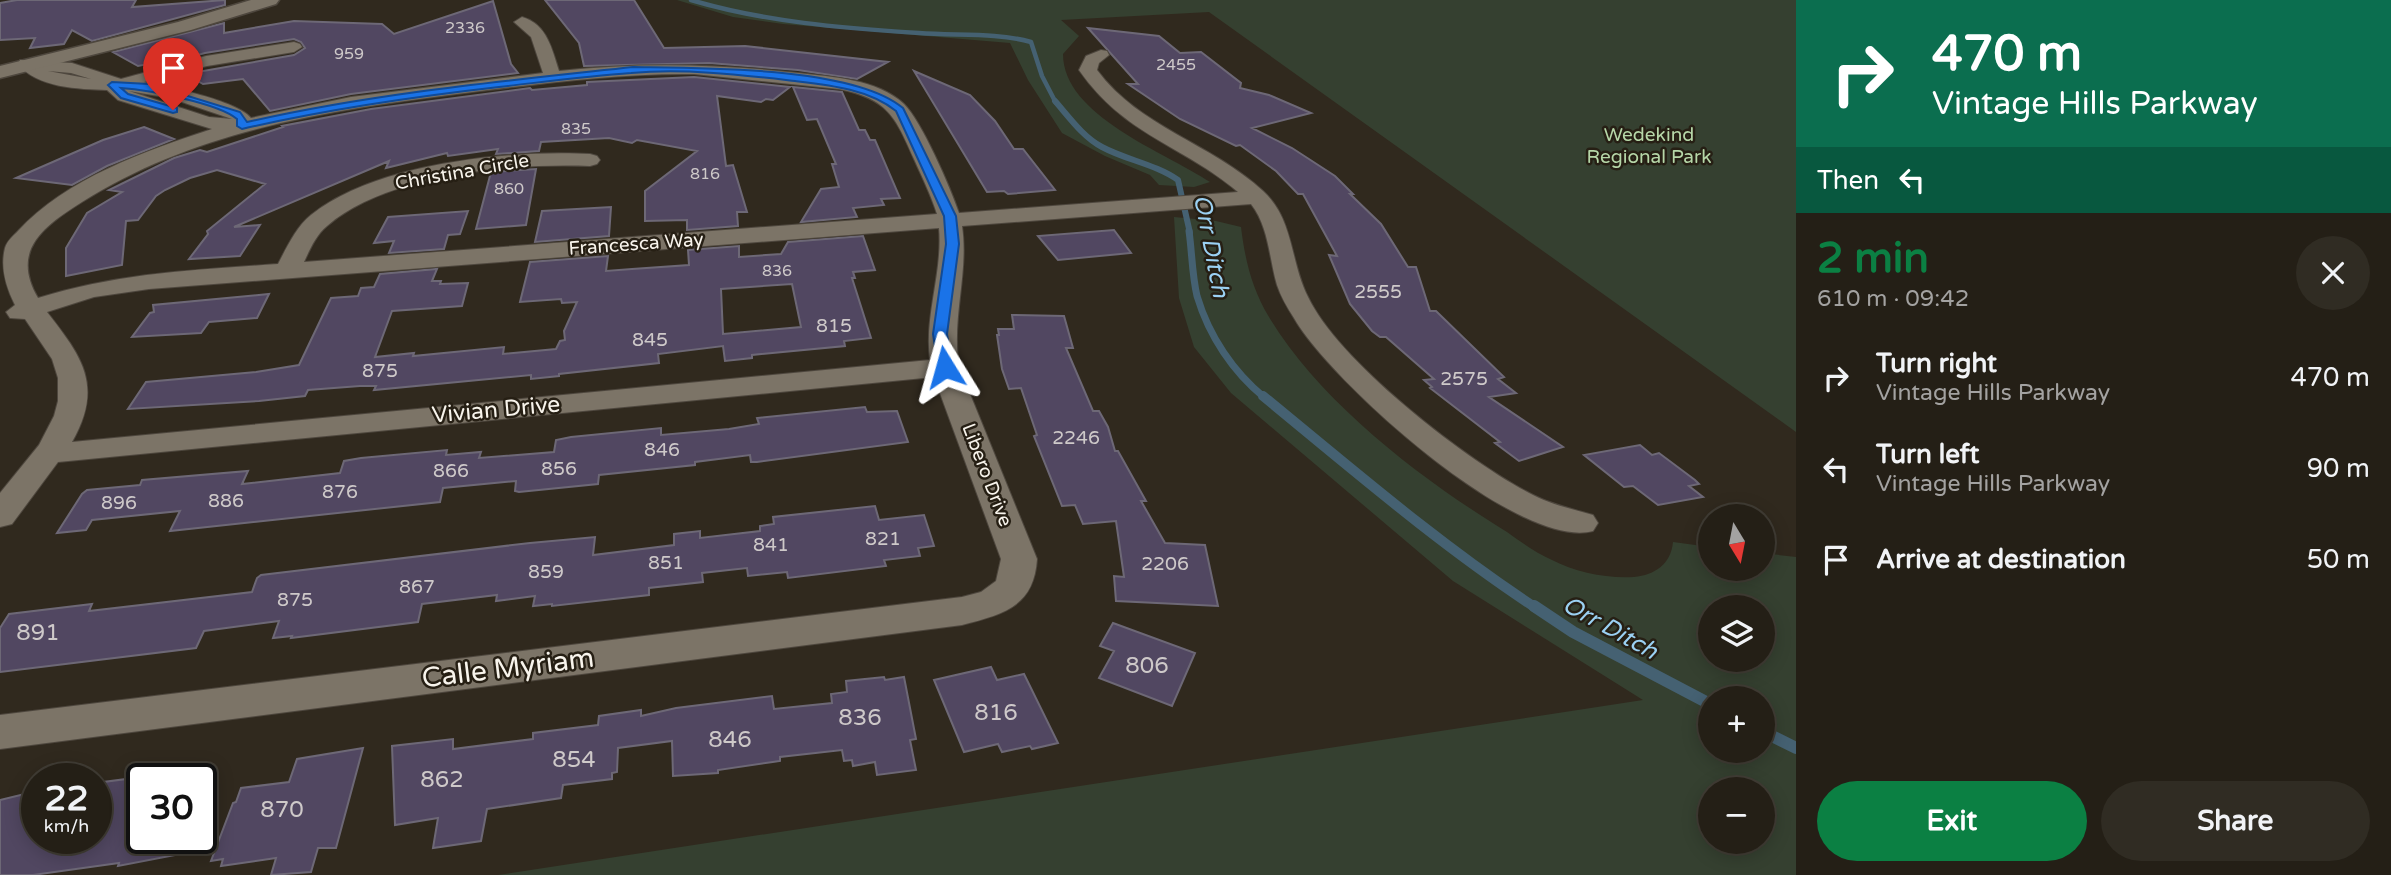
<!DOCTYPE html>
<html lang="en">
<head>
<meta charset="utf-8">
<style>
	body { margin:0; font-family:"Varela Round",sans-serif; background:#302c23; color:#f1f3f6; height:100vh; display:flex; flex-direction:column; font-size:26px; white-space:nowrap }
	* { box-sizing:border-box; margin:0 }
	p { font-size:23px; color:#a3a2a1 }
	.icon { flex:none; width:38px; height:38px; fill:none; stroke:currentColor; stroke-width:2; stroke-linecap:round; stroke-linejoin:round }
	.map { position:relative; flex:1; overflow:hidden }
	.drawer { display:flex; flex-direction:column; background:#241f16; width:595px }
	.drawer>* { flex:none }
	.hud { background:#0b6e4f; color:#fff; overflow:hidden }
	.needle { width:46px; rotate:170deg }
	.controls { position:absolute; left:1698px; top:504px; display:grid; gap:14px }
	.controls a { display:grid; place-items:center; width:77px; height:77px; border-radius:50%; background:#241f16; box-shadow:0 4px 18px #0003,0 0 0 2px #413d35; font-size:35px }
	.speed { position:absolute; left:21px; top:763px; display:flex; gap:14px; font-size:35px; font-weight:700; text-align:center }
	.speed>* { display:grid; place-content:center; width:91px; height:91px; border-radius:50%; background:#241f16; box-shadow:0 4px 18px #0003,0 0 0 2px #413d35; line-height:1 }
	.speed small { font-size:18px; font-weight:400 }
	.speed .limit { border:4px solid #111; border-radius:10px; background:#fff; color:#111 }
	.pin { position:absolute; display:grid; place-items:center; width:60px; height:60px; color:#fff; margin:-72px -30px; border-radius:50% 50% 50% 0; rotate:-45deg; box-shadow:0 0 7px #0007 }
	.pin .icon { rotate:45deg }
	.me { position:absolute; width:77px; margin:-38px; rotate:352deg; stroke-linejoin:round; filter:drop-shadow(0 0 5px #0008) }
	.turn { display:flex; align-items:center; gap:24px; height:147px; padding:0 21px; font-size:32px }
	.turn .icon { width:91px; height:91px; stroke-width:2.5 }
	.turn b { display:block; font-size:49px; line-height:60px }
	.then { display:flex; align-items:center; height:66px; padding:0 21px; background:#0003; gap:14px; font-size:26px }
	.round { display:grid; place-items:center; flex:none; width:74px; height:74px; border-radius:37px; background:#302c23 }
	.summary { display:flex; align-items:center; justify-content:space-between; height:119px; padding:0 21px }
	h1 { font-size:42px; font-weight:800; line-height:52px; color:#0b8043 }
	.action { display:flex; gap:14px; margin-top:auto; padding:14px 21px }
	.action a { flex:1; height:80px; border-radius:42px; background:#0b8043; color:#fff; font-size:28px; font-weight:800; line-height:80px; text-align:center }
	.action a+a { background:#302c23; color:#f1f3f6 }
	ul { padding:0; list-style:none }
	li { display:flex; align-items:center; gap:21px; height:91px; padding:0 21px }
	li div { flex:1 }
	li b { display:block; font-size:26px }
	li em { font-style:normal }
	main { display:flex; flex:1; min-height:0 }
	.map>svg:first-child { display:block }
	.green { fill:#354030; fill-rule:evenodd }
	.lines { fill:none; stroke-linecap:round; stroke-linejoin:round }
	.stream-far4 { stroke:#456172; stroke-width:4.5 }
	.stream-far3 { stroke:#456172; stroke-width:6 }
	.stream-far2 { stroke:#456172; stroke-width:7 }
	.stream-far1 { stroke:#456172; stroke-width:10 }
	.stream { stroke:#456172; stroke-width:12 }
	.building { fill:#514761; stroke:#6d6876; stroke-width:2; fill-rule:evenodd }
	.street-casing { stroke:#4e473e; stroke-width:2 }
	.secondary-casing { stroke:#4e473e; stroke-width:3 }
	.street { fill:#7c7467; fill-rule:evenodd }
	.secondary { fill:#7c7467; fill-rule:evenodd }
	.route { fill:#1a73e8; stroke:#114b97; stroke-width:2 }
	.labels { text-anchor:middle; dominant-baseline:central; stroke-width:5; stroke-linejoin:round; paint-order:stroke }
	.far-number-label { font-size:16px; fill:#cec9c9 }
	.far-park-label { font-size:19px; fill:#b6d7a8; stroke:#261f14 }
	.far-street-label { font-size:19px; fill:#f8f4ec; stroke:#261f14 }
	.number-label { font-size:19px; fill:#cec9c9 }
	.street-label { font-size:23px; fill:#f8f4ec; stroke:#261f14 }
	.near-number-label { font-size:23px; fill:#cec9c9 }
	.water-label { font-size:24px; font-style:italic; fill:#9bd1f3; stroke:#261f14 }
	.near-street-label { font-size:28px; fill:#f8f4ec; stroke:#261f14 }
</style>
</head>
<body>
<main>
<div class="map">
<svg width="1796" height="875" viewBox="0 0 1796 875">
	<rect width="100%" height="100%" fill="#30291e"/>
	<path class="green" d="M677,0H1796V432L1209,12L1061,20L1079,36L1063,54C1063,116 1165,152 1210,182L1194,187L1159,185L1150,175L1105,156L1062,133L1028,80L1010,43L783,24L733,17Z
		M1174,217L1216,221L1241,227C1245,260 1252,289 1269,317C1322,404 1421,479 1507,532C1521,542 1536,553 1552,560C1575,572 1608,579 1634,577C1655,575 1671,564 1673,542L1710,547V569H1762V553L1796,557V875H498L1643,700L1453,581L1231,393L1194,347L1179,298ZM1762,607V660H1710V607ZM1710,698H1762V751H1710ZM1762,789V842H1710V789Z"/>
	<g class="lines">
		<path class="stream-far4" d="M691,0C765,22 842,28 919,33C956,36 995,32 1031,42L1042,76L1056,103"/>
		<path class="stream-far3" d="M1055,101C1069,117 1083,137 1102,147C1126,160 1155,164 1178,180L1190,233"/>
		<path class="stream-far2" d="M1189,231C1192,252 1192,275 1197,296C1209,336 1233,372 1265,398"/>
		<path class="stream-far1" d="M1263,396C1352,469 1440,545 1536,608"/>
		<path class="stream" d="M1534,606L1573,632L1710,704
			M1762,731L1796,748"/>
	</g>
	<path class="building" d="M17,0H136L132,7L225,0V5L92,41L72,30L64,44L30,48L35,38L0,40V3Z
		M545,0H634L664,48L745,46L888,62L857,79L798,70L709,63L584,66L579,43Z
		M493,1L511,64L518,73L351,94L270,111L243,79L203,84L186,74L294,55L305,48L301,42L294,39L205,53L168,63L164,61L138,66L113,52L224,23V33L294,21L382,24L394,34Z
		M1088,28L1159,36L1180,53L1201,52L1241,83L1240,88L1269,95L1311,113L1252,128L1292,148L1335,176L1353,194H1350L1381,224L1408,267H1416L1430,311H1436L1504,377L1498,379L1516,393L1489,397L1563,447L1519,461L1495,443L1500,442L1430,388L1432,387L1424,380L1434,379L1386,337H1380L1372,331L1350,304L1329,255L1337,256L1303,194H1298L1276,171L1240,145L1236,146L1180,119L1128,84H1138Z
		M914,71L970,95L995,121L1014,149H1023L1055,190L1008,194L1004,191L987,192Z
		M694,77L790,87L773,100L766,99L761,102L717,96L726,166L733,165L747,212H737L738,226L687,230V220L645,221V191L697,151L637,140L632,143L609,138L541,142L539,151L496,154L498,149L448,156L447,153L386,168L389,161L234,227L260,225L240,256L189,259L208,234L207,231L265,184L217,170L190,178L165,190L156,196L138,220L126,221L122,265L66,276V248L87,213L122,192L109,190L174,158L200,150L207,152L283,127L282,126L371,109L530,88L532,90L587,85V82Z
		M793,87L842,92L859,130H865L870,140H875L900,198L881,199L884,205L853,208L857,217L801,222L821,189L839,187L832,164H836L817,119L807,120Z
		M144,127L174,139L107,166L72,185L16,178L103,140Z
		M536,169L526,225L476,229L491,172Z
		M611,207L609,236L535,242L542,211Z
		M468,211L460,234L448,235L444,249L389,253L394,241L374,243L388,217Z
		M1114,230L1131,253L1058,260L1038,236Z
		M863,236L875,270L853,272L855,278H852L871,338L844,341L845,346L752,355V358L725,361L723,346L658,354L659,363L559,374V376L531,379V375L374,390L376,386H360L308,390L305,396L259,401L128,409L146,382L256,372L299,365L331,298L358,296L361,288L374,287L380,274L437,269L432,281H441L440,284L468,283L462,306L392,311L375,357L414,353L413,356L504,347L503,354L556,349L560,341L565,340L564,331L577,302L562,303L561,299L520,302L530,262L608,256L606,271L632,269L689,265L688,250L739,246V257L781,254L788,242ZM792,284L801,327L723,334L721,289Z
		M269,294L257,318L209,322L201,333L132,337L150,313L154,312L153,305Z
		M1012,315L1064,316L1073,348H1066L1093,411H1099L1108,427L1115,451H1118L1146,501H1141L1165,543L1205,545L1218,606L1116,601L1114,576L1124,577L1116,521L1083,524L1075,505L1062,506L1034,436L1037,435L1021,388L1009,389L1002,369L997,335H999L998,329H1014Z
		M865,407L867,412L897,411L908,442L757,462H751L750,455L695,462V465L599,475L598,484L519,492L515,491L516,481L443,488L440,502L170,531L180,511L92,520L86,530L57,533L82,494L87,490L140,485L142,480L248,471L242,484L340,473L344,461L361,458L447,450L446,455L481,452L479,458L554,452L556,440L571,437L661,428V435L729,429L759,424L757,418Z
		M1640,445L1652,455L1659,453L1695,480L1699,484L1689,486L1703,497L1658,505L1633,486L1624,487L1584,455Z
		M875,506L879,520L924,515L934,546L918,548L920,556L884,560L886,566L788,578L787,572L748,576L747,568L702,573L703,582L649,588V595L552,606V604L533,606L535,596L496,601L497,595L422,604L418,622L291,638L292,636L273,638L279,621L204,631L196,648L0,672V628L9,614L92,604L89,611L252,592L257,578L261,575L530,543L595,537L593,555L674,545V534L700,531V538L760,531V526L774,524L773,517Z
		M1113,623L1195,653L1172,706L1099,678L1114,651L1100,646Z
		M991,667L997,680L1024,674L1058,743L1032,749L1030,746L1002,752L998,744L964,752L934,680Z
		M884,677L885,680L904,677L916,739L910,740L916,770L877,775L875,762L853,766L852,760L844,761L842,750L780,757V761L718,770V773L673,776L672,741L618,748L617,772L612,773V779L563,785L561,798L487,809L481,841L433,848L438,818L395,825L392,746L453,739V749L533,739V733L598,725L599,716L641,710V716L676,708L772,696L774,709L832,703L831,694L847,692L846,681Z
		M363,748L336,848H318L311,872L271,875L276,858L221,866L223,859L211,861L233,803L236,802L241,788L289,782L297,759Z
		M142,777V838H190L191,852L118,866L119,863L33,875H0V800L37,791V838H96V783Z"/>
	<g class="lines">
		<defs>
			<path id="street" d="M522,17C547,24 552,49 559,71C640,62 718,64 798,73C833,77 877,79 904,104C922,122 950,187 959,213L1238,192C1181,144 1125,136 1079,70L1086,56L1101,50L1107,51L1109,55L1099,63L1097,70C1140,128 1211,143 1263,191C1294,219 1290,262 1308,297C1339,362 1468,462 1533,495C1552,505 1573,509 1593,515L1598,523L1593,531C1518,551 1330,381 1294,318C1287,307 1281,297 1277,285C1269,258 1269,227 1251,204L962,226C969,273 951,319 959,367L1037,559C1034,607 1003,614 962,625L0,749V715L962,597L981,592L996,581L1001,559L934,377L58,462L12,524L0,527V493L39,445L54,416L58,401V378L52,359L25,319L10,318L6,312L15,305C6,287 0,268 5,248C7,241 13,236 18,231C67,178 145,151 212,129L118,100L107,90C79,89 37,88 18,64L20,60L72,63L121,79L206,56L294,42L300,44L302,47L294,52L207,66L144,82C167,86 238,101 251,118L351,97L543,73L531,37L514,22ZM48,71L71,73L91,79ZM694,74L839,89C888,99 895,116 914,159C922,177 931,195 937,214L304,262C310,249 316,235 327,226C387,174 513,163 590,166L597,164L600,160L597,156L590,154C509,150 376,163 311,215C296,227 287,247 278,264C194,270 119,273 38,298C10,250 44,226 82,202C199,128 337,109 472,92C546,83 620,73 694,74ZM129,91L170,98L232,119L209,117ZM939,228C943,273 924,315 930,360L72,442C104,386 82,357 47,312L94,297L149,289Z"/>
			<path id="secondary" d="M251,0H279L276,4L191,30L0,78V66L178,22Z"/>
		</defs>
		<use href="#street" class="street-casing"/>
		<use href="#secondary" class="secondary-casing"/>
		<use href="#street" class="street"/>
		<use href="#secondary" class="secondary"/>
	</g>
	<path class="route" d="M633,67C700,68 853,66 903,108L956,216L959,244L947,334L952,367L950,370H940L938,367L933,334L946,244L944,216L896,111C869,89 829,85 795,81C742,75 685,68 631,73C587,76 543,82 499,87C411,97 328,109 242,129L237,126V119C218,103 148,90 121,88L128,94L177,108V112L173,113L121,98L108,85L112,82L149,84L240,112L247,122C374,93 504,81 633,67Z"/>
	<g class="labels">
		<g class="far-number-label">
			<text x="465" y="28">2336</text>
			<text x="349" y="54">959</text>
			<text x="1176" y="65">2455</text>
			<text x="576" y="129">835</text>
			<text x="705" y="174">816</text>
			<text x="509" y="189">860</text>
			<text x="777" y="271">836</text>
		</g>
		<g class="far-park-label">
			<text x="1649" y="135">Wedekind<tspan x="1649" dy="22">Regional Park</tspan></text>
		</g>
		<g class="far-street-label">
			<text transform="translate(462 172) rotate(-10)">Christina Circle</text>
			<text transform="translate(636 244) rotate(-4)">Francesca Way</text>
			<text transform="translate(987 475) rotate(69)">Libero Drive</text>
		</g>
		<g class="number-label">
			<text x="1378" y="292">2555</text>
			<text x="834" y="326">815</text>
			<text x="650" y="340">845</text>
			<text x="380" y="371">875</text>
			<text x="1464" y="379">2575</text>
			<text x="1076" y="438">2246</text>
			<text x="662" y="450">846</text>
			<text x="559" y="469">856</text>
			<text x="451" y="471">866</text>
			<text x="340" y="492">876</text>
			<text x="226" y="501">886</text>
			<text x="119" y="503">896</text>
			<text x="883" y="539">821</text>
			<text x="771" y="545">841</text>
			<text x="666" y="563">851</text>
			<text x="1165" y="564">2206</text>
			<text x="546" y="572">859</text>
			<text x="417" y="587">867</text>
			<text x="295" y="600">875</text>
		</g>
		<g class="street-label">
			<text transform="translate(496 410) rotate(-5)">Vivian Drive</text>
		</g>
		<g class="near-number-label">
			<text x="38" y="633">891</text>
			<text x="1147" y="666">806</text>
			<text x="996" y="713">816</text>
			<text x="860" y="718">836</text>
			<text x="730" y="740">846</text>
			<text x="574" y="760">854</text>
			<text x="442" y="780">862</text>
			<text x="282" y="810">870</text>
		</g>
		<g class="water-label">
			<text transform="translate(1211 246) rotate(79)">Orr Ditch</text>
			<text transform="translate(1610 628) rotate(29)">Orr Ditch</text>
		</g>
		<g class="near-street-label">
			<text transform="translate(508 668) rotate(-7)">Calle Myriam</text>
		</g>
	</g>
</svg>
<div class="controls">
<a><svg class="needle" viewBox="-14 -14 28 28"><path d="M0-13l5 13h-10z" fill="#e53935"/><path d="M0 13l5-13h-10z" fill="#a3a2a1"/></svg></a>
<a><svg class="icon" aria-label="layers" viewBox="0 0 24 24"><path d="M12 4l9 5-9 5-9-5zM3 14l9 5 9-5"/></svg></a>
<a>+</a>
<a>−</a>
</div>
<div class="speed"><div>22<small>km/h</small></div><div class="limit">30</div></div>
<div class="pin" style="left:173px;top:110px;background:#d93025"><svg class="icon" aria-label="arrive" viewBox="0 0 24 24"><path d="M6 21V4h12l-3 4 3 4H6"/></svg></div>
<svg class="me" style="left:945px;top:367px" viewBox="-20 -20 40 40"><path d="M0-17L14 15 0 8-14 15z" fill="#1a73e8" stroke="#fff" stroke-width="4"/></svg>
</div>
<section class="drawer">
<div class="hud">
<div class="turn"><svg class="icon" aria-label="right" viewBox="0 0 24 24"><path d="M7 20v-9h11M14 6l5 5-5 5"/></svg><div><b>470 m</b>Vintage Hills Parkway</div></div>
<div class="then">Then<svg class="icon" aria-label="left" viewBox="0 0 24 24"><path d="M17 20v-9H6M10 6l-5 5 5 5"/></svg></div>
</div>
<div class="summary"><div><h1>2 min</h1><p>610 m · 09:42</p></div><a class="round"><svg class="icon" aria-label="close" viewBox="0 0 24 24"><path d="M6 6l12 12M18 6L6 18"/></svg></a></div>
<ul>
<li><svg class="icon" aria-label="right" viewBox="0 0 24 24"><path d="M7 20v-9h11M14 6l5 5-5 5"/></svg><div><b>Turn right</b><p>Vintage Hills Parkway</p></div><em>470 m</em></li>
<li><svg class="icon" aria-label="left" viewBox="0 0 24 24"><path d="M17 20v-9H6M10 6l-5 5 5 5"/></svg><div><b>Turn left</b><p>Vintage Hills Parkway</p></div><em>90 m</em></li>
<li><svg class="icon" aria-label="arrive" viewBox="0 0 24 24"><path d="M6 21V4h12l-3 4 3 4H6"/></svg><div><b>Arrive at destination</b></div><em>50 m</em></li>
</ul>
<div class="action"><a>Exit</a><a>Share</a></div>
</section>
</main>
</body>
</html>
